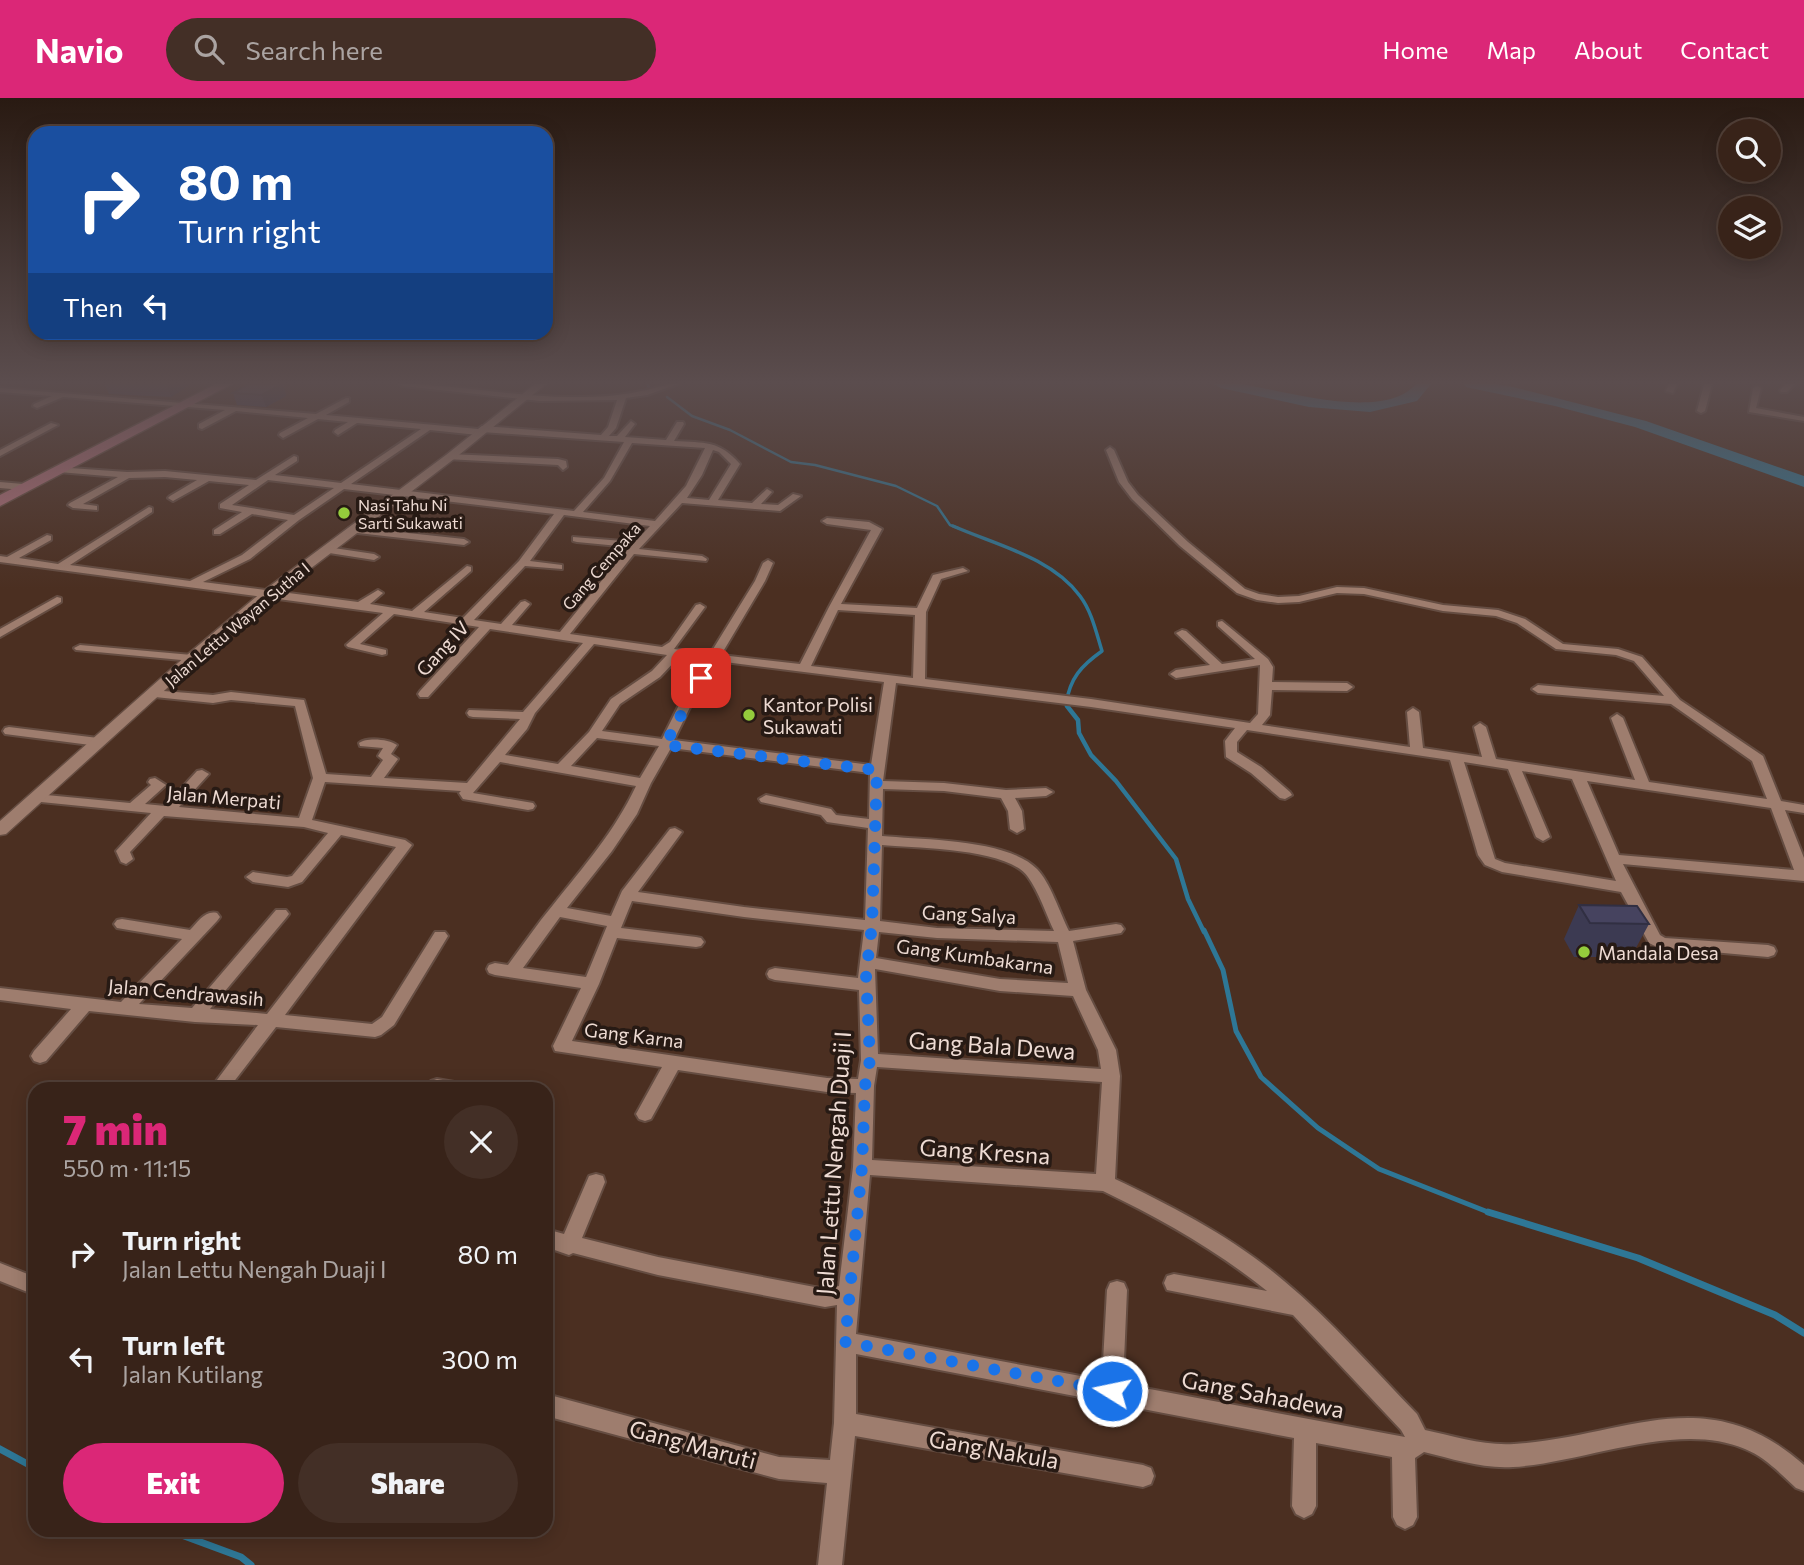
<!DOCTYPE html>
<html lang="en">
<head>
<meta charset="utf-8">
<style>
	body { margin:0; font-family:Commissioner,sans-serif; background:#432f26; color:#f1f3f6; height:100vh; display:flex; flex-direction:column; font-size:26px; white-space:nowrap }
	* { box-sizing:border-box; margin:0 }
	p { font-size:23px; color:#aba4a2 }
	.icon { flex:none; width:38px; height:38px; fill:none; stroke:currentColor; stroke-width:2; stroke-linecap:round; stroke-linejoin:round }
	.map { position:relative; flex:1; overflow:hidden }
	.side { position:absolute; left:28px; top:984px; width:525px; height:455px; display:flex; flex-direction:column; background:#382319; border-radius:21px; box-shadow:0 4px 18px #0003,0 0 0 2px #524038 }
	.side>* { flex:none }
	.banner { position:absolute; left:28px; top:28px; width:525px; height:214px; border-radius:21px; box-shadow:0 4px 18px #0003,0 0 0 2px #524038; background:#1a4fa0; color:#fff; overflow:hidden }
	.tools { position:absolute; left:1718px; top:21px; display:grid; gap:14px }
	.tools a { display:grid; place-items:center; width:63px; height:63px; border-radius:50%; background:#382319; box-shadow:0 4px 18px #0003,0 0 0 2px #524038; font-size:35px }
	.pin { position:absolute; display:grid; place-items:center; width:60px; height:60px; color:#fff; margin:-30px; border-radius:14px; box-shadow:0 4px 10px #0006 }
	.me { position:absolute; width:77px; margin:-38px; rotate:280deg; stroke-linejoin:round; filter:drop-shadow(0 0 5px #0008) }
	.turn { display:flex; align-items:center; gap:24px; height:147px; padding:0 35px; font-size:32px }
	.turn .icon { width:91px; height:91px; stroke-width:2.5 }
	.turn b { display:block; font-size:49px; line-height:60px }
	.then { display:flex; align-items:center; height:66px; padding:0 35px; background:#0003; gap:14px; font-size:26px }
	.round { display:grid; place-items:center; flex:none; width:74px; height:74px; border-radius:37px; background:#432f26 }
	.overview { display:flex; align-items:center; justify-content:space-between; height:119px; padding:0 35px }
	h1 { font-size:42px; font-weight:800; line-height:52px; color:#db2777 }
	.primary-button { display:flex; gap:14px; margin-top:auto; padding:14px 35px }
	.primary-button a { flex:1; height:80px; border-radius:42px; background:#db2777; color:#fff; font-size:28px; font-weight:800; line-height:80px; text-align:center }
	.primary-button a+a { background:#432f26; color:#f1f3f6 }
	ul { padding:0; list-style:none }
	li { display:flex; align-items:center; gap:21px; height:105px; padding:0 35px }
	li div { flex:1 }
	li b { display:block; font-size:26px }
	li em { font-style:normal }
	header { display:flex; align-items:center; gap:42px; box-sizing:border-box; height:98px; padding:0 35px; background:#db2777; color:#fff }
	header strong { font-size:33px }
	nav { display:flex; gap:38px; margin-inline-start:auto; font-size:24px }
	.search { width:490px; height:63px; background:#432f26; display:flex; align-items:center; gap:18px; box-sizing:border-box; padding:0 24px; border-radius:38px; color:#aba4a2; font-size:26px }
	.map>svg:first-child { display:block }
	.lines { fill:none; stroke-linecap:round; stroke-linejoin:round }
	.stream-far4 { stroke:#2e7796; stroke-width:2.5 }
	.stream-far3 { stroke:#2e7796; stroke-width:3.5 }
	.stream-far2 { stroke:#2e7796; stroke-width:4.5 }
	.stream-far1 { stroke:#2e7796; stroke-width:5 }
	.stream { stroke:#2e7796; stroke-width:7 }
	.river { fill:#2e7796; fill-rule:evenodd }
	.minor-casing { stroke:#654d42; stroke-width:4 }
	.tertiary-casing { stroke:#654d42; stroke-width:3 }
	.trunk-casing { stroke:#654d42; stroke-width:3 }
	.minor { fill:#9e7d6e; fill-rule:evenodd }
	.tertiary { fill:#9e7d6e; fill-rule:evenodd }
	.trunk { fill:#ac6e78; fill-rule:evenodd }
	.wall { fill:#3c3a52 }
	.shaded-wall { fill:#312f42 }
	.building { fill:#46435f; stroke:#312f42; stroke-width:2 }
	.route { stroke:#1a73e8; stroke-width:12; stroke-dasharray:0 21.6 }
	.poi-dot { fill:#94cc3c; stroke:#271a14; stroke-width:2.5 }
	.labels { text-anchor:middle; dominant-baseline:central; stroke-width:7; stroke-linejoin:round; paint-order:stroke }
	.far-poi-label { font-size:16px; fill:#eedbd3; stroke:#271a14; text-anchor:start }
	.far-street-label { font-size:16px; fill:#eedbd3; stroke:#271a14 }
	.street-label { font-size:19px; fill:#eedbd3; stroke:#271a14 }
	.poi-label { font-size:19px; fill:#eedbd3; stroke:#271a14; text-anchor:start }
	.near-street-label { font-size:23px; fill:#eedbd3; stroke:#271a14 }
</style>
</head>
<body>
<header>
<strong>Navio</strong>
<div class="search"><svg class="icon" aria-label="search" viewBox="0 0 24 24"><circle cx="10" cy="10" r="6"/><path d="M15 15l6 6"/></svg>Search here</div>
<nav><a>Home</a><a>Map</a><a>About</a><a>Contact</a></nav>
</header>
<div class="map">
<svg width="1804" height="1467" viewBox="0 0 1804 1467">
	<rect width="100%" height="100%" fill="#4b2f21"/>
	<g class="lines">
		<path class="stream-far4" d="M647,286L649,290
			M667,299L692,318L730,332L791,364L815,367L896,388L937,408L950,427L958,430"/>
		<path class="stream-far3" d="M953,428C996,447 1051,459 1080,498C1092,514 1096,534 1102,553C1081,568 1070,580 1066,606L1069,610"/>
		<path class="stream-far2" d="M1067,608L1078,622L1079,635L1091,657L1116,683L1176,761L1188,801L1204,834"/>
		<path class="stream-far1" d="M1204,832L1223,872L1236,933L1261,979L1318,1030L1379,1071L1493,1116"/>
		<path class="stream" d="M1488,1114L1638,1160L1775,1217L1804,1235
			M0,1351L35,1370
			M168,1432L241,1459L251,1467"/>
		<path class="river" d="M1214,286C1225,286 1236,285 1247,287C1289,294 1384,323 1416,286H1431L1417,303L1370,314L1309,309L1221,290Z
			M1464,286H1495L1513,289L1646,323L1804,378V389L1635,329L1555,308L1466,289Z"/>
		<defs>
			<path id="minor" d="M399,286C459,286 517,300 577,299C598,299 620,298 641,293C654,291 664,286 678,286L647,297L626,300L616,330L609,338H617L631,323L635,326L625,339L666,342L677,324H683L684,326L674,343C705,345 719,342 740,366L718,402L752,405L767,391L772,394L761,406L778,407L793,396L801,398L780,413L682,405L639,451L702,458L707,461L706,463L634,456L570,536L662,549L670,544L696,507L700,506L705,509L674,551L710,556L755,483L763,465L768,462L773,465L765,483L721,557L800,566L829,509L871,432L827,426L822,423L827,420L869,424L882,431L841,506L917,510L933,477L963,470L968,473L941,481L926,514L925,581L1091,601L1250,625L1258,616L1260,567L1176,580L1170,576L1176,572L1210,567L1178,537L1176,535L1182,532L1186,533L1222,566L1255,561L1218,528V524L1222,523L1268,561L1273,569L1272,584L1347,585L1353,589L1347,593L1272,592L1270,617L1262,627L1410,649L1407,614L1413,610L1419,614L1423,650L1482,659L1474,629L1480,625L1486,629L1496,661L1635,682L1611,620L1617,616L1623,620L1649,684L1767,701L1752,663L1671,606L1538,595L1532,591L1538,587L1664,598L1634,563L1616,557L1556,551L1517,525L1496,518L1443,513L1364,496L1337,495L1299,504L1278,505L1257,502L1237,495L1180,448L1132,401L1119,384L1106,352L1110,349L1114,352L1128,384L1138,397L1188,444L1245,491L1259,496L1278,499L1299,498L1337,489L1364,490L1443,507L1498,512L1525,521L1563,546L1618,551L1642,559L1680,602L1763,658L1781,703L1804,707V715L1785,712L1804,760V783L1623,766L1660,837L1665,840L1768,847L1774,849L1776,853L1774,857L1768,859L1657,849L1649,845L1621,794L1502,774L1485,767L1478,757L1450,662L1247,632L1237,644V654L1261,669L1290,694L1292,697L1285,701L1280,700L1251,675L1226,659L1225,643L1235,630L1091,609L896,585L883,683L944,685L1006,692L1046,690L1053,694L1046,698L1015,700L1022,713L1024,731L1017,735L1010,731L1008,713L1001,700L944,693L883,691L882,738C923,742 1008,741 1037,771C1050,784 1060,815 1069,833L1116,826L1121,827L1124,831L1121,835L1073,843L1086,892L1116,952L1120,978L1115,1081C1174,1109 1234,1140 1284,1183C1332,1223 1373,1271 1417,1316L1425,1332C1454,1338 1484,1348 1514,1346C1625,1339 1706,1280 1804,1367V1393L1796,1390C1781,1376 1765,1359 1745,1351C1678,1322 1584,1365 1513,1369C1483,1371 1453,1361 1424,1354L1415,1360L1417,1419L1413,1427L1405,1431L1397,1427L1393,1419L1392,1359L1316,1345V1408L1312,1416L1304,1420L1296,1416L1292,1408L1294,1340L856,1256V1316L1143,1367L1151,1370L1154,1378L1151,1386L1143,1389L855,1338L842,1467H818L827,1385L779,1381L546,1318V1296L779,1359L830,1362L834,1325L837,1207L825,1209L658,1177L573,1155L569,1157L546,1149V1131L564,1136L589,1078L596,1076L603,1078L605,1084L582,1140L658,1159L825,1191L839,1188L853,1069L856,995L827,994L678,972L651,1021L645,1023L639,1021L636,1016L662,969L555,953L553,948L581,890L495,877L489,875L487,871L489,867L495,865L508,867C523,847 537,826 553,807C584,768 615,733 636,688L500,664L473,695L533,705L535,708L533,711L528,712L463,701L459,695L461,693L325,684L312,722L405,742L412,747L285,917L372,926L382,919L435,834H445L448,838L394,927L381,937L375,939L276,929L229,990H211L258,927L195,924L89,913L46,963L40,965L34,963L31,958L34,953L71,911L0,902V890L121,904L182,841L117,830L114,826L117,822L122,821L190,832C198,824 205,812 217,815L220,819L217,823L139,906L192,910L276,812H286L289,816L286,820L210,911L267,916L396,749L341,737L302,784L288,789L253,784L246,779L253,774L287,779L292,778L328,735L304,729L164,718L130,754L133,761L126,766L121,764L116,753L151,715L31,703L29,700L36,696L130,705L151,687L148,684L150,681L155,680L166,687L145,706L165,708L197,673L202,672L209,676L179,709L299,720L313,680L295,608L231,602L213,605L155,599L149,595L151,592L213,597L231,594L304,602L326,676L371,679L383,662L378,658L383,650L360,648L359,645C367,639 389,641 397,647L391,656L398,661L384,680L467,685L520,621L473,619L469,618L467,615L469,612L523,614L583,545L490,531L428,599H420L418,596L420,593L479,529L394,516L360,546L386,552V556L382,557L348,549L346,547L383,515L0,464V458L7,459L47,437L51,438V442L19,460L58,466L149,409L152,410V414L70,467L190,483L242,457L288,422L252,416L220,436H214V432L242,414L220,410V406L249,387L209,383L173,403L168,400L170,398L197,382L165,379L129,380L83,406L97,408V412L73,410L68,407L70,405L118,379L59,374L54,371L56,369L127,374L165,373L256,382L294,358L297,359V363L275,377L341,385L421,331L357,325L338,337L334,334L335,332L348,324L318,321L283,340L279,337L280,335L308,320L236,313L202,331L199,330V326L225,312L63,299L37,310L33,308L34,306L52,298L0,294V290L316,316L346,300H349V304L326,317L478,331L482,328L601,337L608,329L617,302L540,303L403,288ZM430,332L478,337L482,334L624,344L604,380L574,413L351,386ZM632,345L705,350L686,388L655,423L583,414L610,383ZM713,352L719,354L731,366L709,402L687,400L702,377ZM268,382L334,390L294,417L232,407ZM344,391L554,416L519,463L463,520L424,514L471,473V469L467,468L412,513L370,506L383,495L378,492L358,504L203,484L250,461L299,422ZM564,417L650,428L635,444L573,439V443L577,444L629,449L560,534L512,527L530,506L525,503L521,504L501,526L474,522L525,468L562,471V467L530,463ZM838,512L915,517L913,580L811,568ZM594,546L667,557L652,573L611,601L589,634L558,666L505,657L527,631L535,615ZM679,559L706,562L682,601L662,641L602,633L620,606L660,579ZM717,563L884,584L871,667L674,642L694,601ZM597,640L659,648L640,680L571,668ZM671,650L870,675L869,721L836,717L831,711L766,697L759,701L761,704L821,717L827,724L868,730L865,822L744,809L638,794L682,734L675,730L670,731L622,793L611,818L567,810L612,753L637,716L651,685ZM1464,664L1508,671L1536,739L1543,743L1550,739L1522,673L1572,681L1616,783L1505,765L1495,761ZM1587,683L1771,710L1794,772L1619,757ZM882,747C916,750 1008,750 1028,779C1039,794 1046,816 1054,833L937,830L880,823ZM632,803L744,819L864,832L858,880L775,870L769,872L767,876L769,880L775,882L859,892L861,962L858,981L827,980L572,943L599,886L617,840L696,849L701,848L704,844L701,840L696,839L621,830ZM560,819L607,828L586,879L523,870ZM879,834L937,840L1058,844L1068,885L1000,881L876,860ZM875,871L1000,893L1073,898L1098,952L1101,971L878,956ZM877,969L1102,984L1096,1076L872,1062L874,988ZM870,1077L1103,1093C1161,1121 1216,1152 1267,1193L1174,1176L1167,1178L1164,1185L1167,1192L1293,1217L1401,1332L1405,1339L1123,1286L1127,1192L1124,1185L1117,1183L1110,1185L1107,1192L1102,1282L856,1236Z
				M1669,286H1677L1673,295L1666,293Z
				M1704,286H1712L1705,313L1701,315L1697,313Z
				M1786,286H1795L1787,294H1781L1780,292Z
				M1757,288L1761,290L1756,310L1804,319V323L1749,314L1753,290Z
				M51,325L58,327L0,358V352Z
				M450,356L558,361L566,363L567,369L563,372L558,367L447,361V357Z
				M0,384L23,386L28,389L23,392L0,390Z
				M352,429L464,441L469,444L464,447L349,434V430Z
				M327,449L374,456L379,459L374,462L323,454L322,452Z
				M57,499L61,500V504L0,539V531Z
				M80,547L192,557L198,560L192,563L76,552L74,550Z
				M9,629L98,640L104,644L98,648L5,636L3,633L5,630Z
				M437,981L460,985L463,990H430L431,983Z
				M0,1165L35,1179V1197L0,1183Z"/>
			<path id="tertiary" d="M535,286H546L454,361L272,500L197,563L6,736L0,737V723L187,557L262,494L446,357Z"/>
			<path id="trunk" d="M216,286H232L0,408V397Z"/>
		</defs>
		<use href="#minor" class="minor-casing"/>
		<use href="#tertiary" class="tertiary-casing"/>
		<use href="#trunk" class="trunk-casing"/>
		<use href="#minor" class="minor"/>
		<use href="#tertiary" class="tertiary"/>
		<use href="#trunk" class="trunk"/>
	</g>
	<path class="wall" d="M105,286H191L171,299L109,296Z
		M283,286L286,298L266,309L237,307L233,295Z
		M1579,807L1649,826L1631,859H1574L1564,841Z"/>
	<path class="shaded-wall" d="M167,286H191L171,299Z
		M283,286L286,298L266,309L262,297Z"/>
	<path class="building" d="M249,286H282L262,297L233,295Z
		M1579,807L1637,808L1649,826L1590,825Z"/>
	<linearGradient id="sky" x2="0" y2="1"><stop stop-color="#291a12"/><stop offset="0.58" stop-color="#5b4d4e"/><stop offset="1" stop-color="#5b4d4e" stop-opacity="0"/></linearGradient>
	<rect width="1804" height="491" fill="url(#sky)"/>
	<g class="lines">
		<path class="route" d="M701,580L665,647L877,672L872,827L866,877L870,962L865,988L862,1069L845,1244L1112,1293"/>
	</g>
	<g class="poi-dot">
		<circle cx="344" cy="415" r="7"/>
		<circle cx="749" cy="617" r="7"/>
		<circle cx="1584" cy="854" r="7"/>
	</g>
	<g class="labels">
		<g class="far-poi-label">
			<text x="358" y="406">Nasi Tahu Ni<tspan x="358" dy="18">Sarti Sukawati</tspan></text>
		</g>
		<g class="far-street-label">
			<text transform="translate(601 468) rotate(-49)">Gang Cempaka</text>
			<text transform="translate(237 526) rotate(-40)">Jalan Lettu Wayan Sutha I</text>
		</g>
		<g class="street-label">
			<text transform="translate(442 550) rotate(-47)">Gang IV</text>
			<text transform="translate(224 699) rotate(5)">Jalan Merpati</text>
			<text transform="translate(969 816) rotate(3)">Gang Salya</text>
			<text transform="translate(975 858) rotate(8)">Gang Kumbakarna</text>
			<text transform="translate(186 894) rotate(5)">Jalan Cendrawasih</text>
			<text transform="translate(634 937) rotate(7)">Gang Karna</text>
		</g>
		<g class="poi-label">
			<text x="763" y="606">Kantor Polisi<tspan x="763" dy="22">Sukawati</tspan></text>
			<text x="1598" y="854">Mandala Desa</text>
		</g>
		<g class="near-street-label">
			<text transform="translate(992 947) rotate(4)">Gang Bala Dewa</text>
			<text transform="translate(985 1053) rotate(4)">Gang Kresna</text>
			<text transform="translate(833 1065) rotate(-86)">Jalan Lettu Nengah Duaji I</text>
			<text transform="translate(1263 1296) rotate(11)">Gang Sahadewa</text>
			<text transform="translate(693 1346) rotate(15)">Gang Maruti</text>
			<text transform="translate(994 1351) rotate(10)">Gang Nakula</text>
		</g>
	</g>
</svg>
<div class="tools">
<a><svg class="icon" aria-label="search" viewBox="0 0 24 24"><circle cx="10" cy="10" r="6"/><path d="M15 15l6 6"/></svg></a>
<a><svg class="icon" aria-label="layers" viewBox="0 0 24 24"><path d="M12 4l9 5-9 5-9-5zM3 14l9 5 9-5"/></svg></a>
</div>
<div class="pin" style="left:701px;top:580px;background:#d93025"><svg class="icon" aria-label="arrive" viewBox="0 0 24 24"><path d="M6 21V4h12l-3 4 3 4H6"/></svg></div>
<svg class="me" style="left:1112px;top:1293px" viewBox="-20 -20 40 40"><circle r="17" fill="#1a73e8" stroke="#fff" stroke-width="3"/><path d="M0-11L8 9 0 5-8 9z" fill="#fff"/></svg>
<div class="banner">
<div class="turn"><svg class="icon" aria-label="right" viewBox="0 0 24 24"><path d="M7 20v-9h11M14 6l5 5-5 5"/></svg><div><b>80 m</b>Turn right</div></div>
<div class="then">Then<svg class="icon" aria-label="left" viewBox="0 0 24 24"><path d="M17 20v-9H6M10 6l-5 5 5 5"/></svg></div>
</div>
<section class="side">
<div class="overview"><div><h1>7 min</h1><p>550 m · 11:15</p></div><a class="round"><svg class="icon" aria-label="close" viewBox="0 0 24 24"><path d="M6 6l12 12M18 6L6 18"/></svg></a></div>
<ul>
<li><svg class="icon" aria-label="right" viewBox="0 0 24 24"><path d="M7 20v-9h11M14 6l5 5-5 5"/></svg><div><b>Turn right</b><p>Jalan Lettu Nengah Duaji I</p></div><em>80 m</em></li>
<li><svg class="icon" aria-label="left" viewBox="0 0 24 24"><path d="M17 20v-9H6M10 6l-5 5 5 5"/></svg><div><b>Turn left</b><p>Jalan Kutilang</p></div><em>300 m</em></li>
</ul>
<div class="primary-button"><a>Exit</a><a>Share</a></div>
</section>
</div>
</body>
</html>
